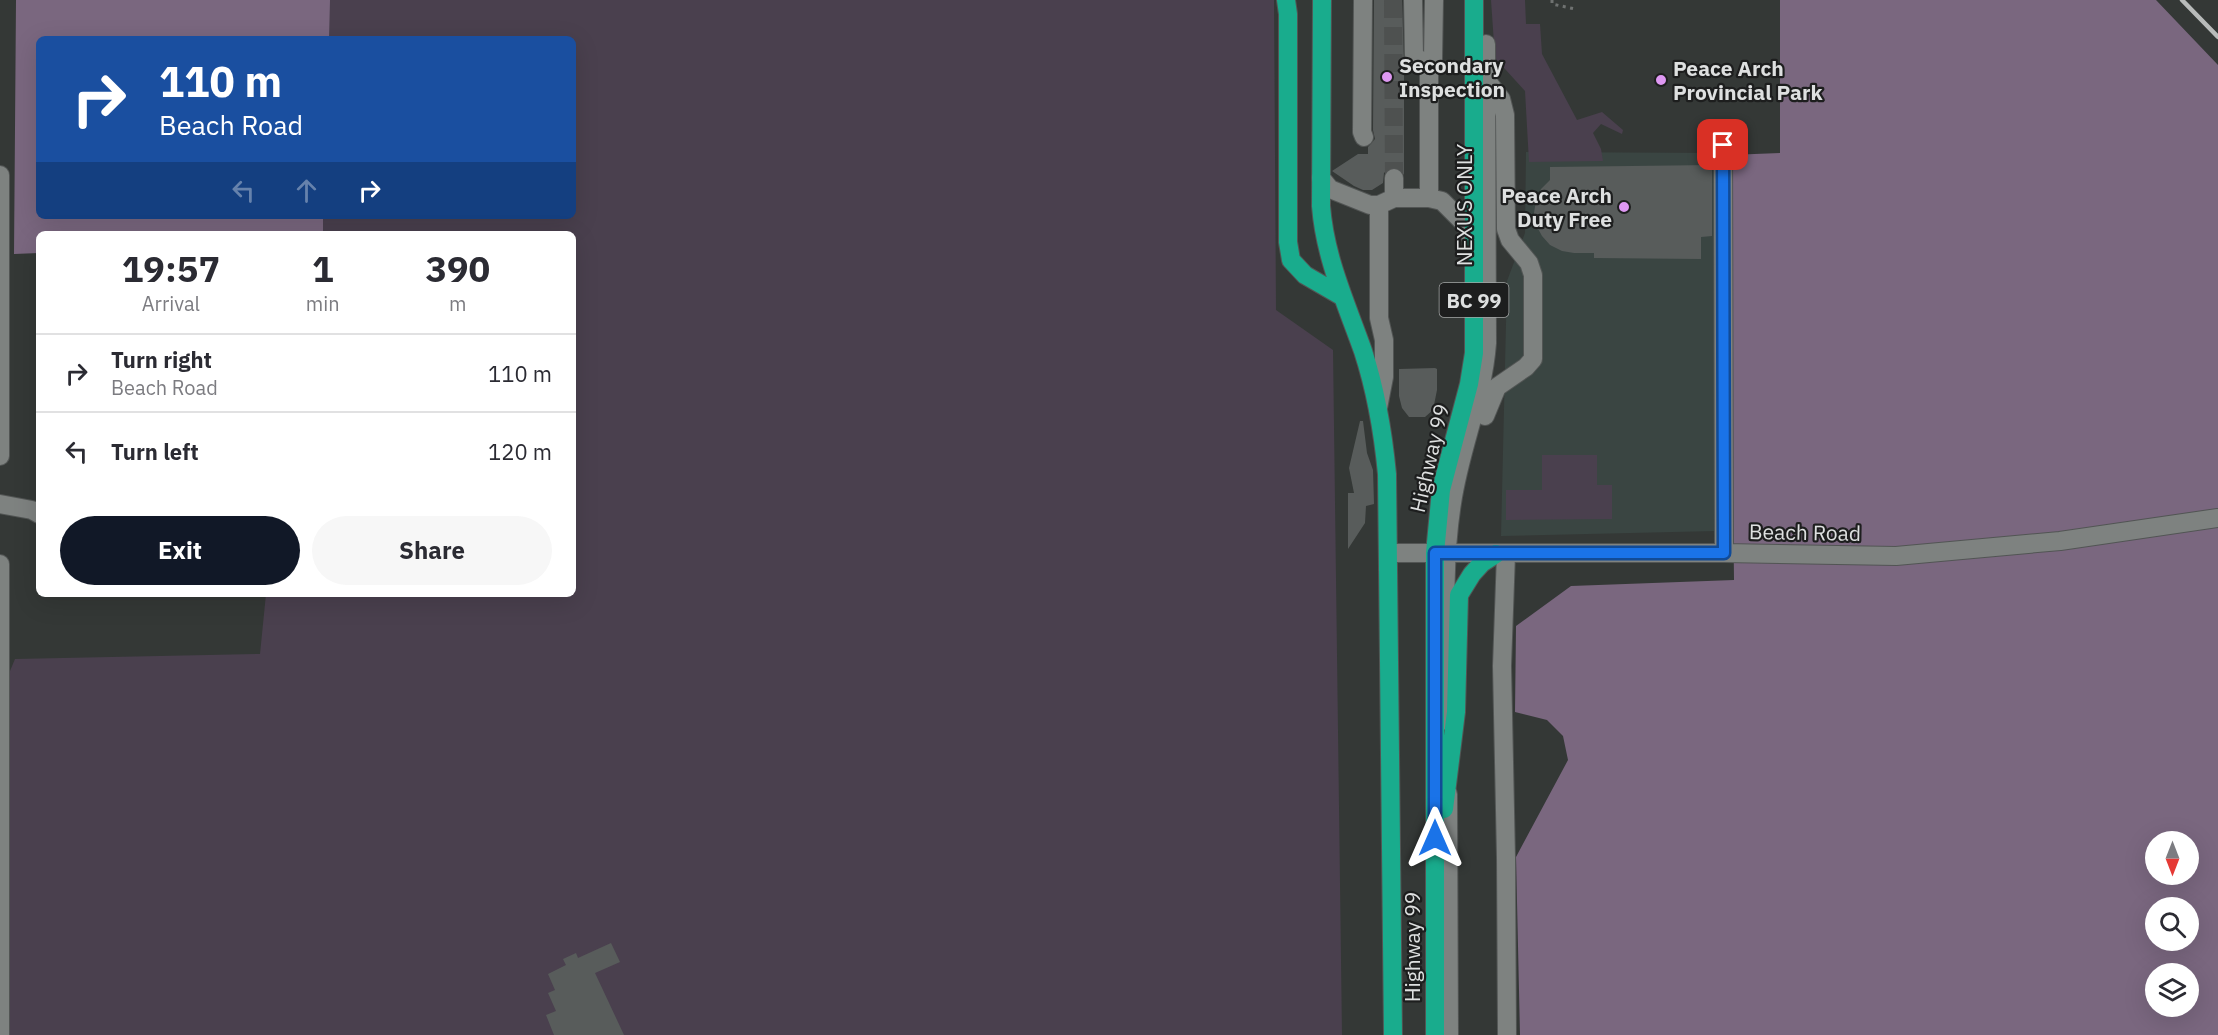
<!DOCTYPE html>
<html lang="en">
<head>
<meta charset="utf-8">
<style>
	body { margin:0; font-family:"IBM Plex Sans",sans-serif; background:#f7f7f7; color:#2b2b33; height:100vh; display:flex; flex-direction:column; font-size:22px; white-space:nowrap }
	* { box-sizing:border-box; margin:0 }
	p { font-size:20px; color:#7c7c81 }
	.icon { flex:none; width:33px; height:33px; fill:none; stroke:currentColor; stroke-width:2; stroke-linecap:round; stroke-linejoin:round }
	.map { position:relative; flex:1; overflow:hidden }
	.side { position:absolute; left:36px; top:231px; width:540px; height:366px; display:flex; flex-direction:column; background:#fff; border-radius:9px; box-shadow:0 6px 24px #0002 }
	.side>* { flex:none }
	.top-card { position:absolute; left:36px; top:36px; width:540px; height:183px; border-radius:9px; box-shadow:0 6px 24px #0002; background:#1a4fa0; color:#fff; overflow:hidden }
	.needle { width:39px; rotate:180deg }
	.tools { position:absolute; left:2145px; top:831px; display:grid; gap:12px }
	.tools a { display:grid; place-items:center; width:54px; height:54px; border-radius:50%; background:#fff; box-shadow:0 6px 24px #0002; font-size:30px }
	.pin { position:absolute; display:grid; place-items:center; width:51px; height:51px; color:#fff; margin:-26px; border-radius:12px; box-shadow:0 3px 9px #0006 }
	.me { position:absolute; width:66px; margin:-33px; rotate:0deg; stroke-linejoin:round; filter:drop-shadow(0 0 4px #0008) }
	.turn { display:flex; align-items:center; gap:21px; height:126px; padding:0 24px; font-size:27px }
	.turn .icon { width:78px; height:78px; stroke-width:2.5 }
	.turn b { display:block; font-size:42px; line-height:51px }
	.lanes { display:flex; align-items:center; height:57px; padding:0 24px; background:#0003; justify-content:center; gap:30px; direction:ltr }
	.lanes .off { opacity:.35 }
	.eta { display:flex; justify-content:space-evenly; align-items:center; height:102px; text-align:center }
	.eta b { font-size:36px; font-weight:700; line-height:42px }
	.action { display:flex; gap:12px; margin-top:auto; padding:12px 24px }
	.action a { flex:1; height:69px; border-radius:36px; background:#111827; color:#fff; font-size:24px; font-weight:700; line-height:69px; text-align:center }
	.action a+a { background:#f7f7f7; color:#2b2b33 }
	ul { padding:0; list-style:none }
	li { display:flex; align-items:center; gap:18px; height:78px; padding:0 24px; border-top:2px solid #e1e1e2 }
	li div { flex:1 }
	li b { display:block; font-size:22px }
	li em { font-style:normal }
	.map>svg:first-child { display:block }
	.built { fill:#3a4542 }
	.green { fill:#4a404e }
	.forest { fill:#7a677f; fill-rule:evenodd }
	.building { fill:#585c5b }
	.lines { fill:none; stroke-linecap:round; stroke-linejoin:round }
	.minor-tunnel { stroke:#4e5150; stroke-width:18; stroke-dasharray:18 9; stroke-linecap:butt }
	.minor-casing { stroke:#525554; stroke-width:20 }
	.highway-casing { stroke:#525554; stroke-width:20 }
	.path { stroke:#6f7271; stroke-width:3; stroke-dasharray:3 4.5; stroke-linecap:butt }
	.minor { stroke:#7e8280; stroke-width:18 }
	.highway { stroke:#19ac8d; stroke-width:18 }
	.rail { stroke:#b8bbba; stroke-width:4.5 }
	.route-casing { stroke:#114b97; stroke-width:15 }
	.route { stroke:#1a73e8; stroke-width:10 }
	.poi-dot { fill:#de98f2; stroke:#1d1e1e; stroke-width:2 }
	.labels { text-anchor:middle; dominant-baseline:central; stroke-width:4.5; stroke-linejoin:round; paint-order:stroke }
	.shield { fill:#1d1e1e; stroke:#a4a6a6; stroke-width:1.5 }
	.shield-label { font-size:20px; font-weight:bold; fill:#dee0e0 }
	.poi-label { font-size:21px; font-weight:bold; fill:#dee0e0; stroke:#1d1e1e; text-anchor:start }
	.street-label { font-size:21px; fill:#dee0e0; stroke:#1d1e1e }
</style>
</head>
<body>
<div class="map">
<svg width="2218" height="1035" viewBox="0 0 2218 1035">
	<rect width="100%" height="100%" fill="#343836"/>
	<path class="built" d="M1526,152L1717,153L1716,531L1501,536L1507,281L1525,233Z"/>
	<path class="green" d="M25,0H1274L1276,310L1333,350L1342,1035H10V671L15,659L260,654L266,594H573V234H301L303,216H573V39H39V234Z
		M1491,0H1525L1526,24H1540L1542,54L1577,120L1602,112L1623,130L1622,134L1601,124L1593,133L1601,149L1603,161L1529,162L1525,91L1495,58Z
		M1542,455H1597V485H1612V519L1506,520V490H1542Z"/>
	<path class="forest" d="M16,0H330L329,39H39V216H323V234H39V253L14,254Z
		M1780,0H2156L2218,65V1035H1520L1516,857L1568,760L1563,736L1547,720L1515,712L1516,626L1571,586L1734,580L1729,155L1780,153ZM2156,842H2188V874H2156ZM2156,908H2188V940H2156ZM2156,974H2188V1006H2156Z"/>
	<path class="building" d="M1374,0H1402L1404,61V175L1399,168H1389L1384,173L1383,183L1372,190H1363L1354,186L1332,171L1358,154H1368V147L1375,139L1373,130Z
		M1712,165V236L1701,237V259L1594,258V253H1574L1562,251L1550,245L1542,236L1536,225L1534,213L1536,200L1541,189L1550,180V167Z
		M1435,368L1437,369V390L1433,410L1425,417H1409L1402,408L1399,396V369Z
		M1360,421H1363L1367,453L1373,470L1374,504L1366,506L1365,523L1348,549V493H1354L1349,468Z
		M611,943L620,962L595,973L624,1035H554L546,1015L556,1011L548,993L555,990L548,974L566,965L563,959L576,953L578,958Z"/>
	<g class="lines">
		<path class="minor-tunnel" d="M1393,0L1394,178"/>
		<defs>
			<path id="minor" d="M1363,0L1362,132L1364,137
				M1413,0L1414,55L1429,68
				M1484,77L1501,99L1505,115L1506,229L1510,240L1529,263L1533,275V359L1526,367L1497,387L1485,416
				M1723,132L1724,553
				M0,175V456
				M1321,178L1330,189L1370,205H1379L1394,198H1429L1442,201L1465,224L1474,245
				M1394,178V198
				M1429,198V68L1433,59L1434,0
				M1378,408L1384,377V340L1379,318V205
				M0,504L32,510L39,514
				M1389,553H1724L1896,556L2060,541L2218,518
				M1506,554L1502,666L1506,858L1507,1035
				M0,564V1035
				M1447,721C1447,651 1441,571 1452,503C1460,448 1483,398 1487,343L1486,44
				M1448,794L1449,1035"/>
			<path id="highway" d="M1286,0L1288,14V242L1291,260L1305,275L1343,297
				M1322,0L1321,206C1325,258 1346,303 1363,351C1376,391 1383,432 1387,474L1393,1035
				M1444,809L1456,712L1459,595L1472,574L1482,563L1496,554
				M1435,1035V553L1441,490L1469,384L1474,353V0"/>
		</defs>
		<use href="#minor" class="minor-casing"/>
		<use href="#highway" class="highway-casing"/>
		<path class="path" d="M1552,0V4L1575,9"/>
		<use href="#minor" class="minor"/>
		<use href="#highway" class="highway"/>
		<path class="rail" d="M2182,0L2218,37"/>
	</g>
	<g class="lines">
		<defs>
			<path id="route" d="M1435,838V553H1724L1723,145"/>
		</defs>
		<use href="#route" class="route-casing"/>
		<use href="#route" class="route"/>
	</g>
	<g class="poi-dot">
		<circle cx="1387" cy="77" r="6"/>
		<circle cx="1661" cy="80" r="6"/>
		<circle cx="1624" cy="207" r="6"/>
	</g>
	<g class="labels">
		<rect class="shield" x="1439.5" y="283" width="69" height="34" rx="4.5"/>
		<g class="shield-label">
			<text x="1474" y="300">BC 99</text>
		</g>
		<g class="poi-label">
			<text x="1399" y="65">Secondary<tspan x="1399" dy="24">Inspection</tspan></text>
			<text x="1673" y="68">Peace Arch<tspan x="1673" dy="24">Provincial Park</tspan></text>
			<text x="1612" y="195" text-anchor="end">Peace Arch<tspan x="1612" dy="24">Duty Free</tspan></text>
		</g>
		<g class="street-label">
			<text transform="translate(1464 205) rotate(-90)">NEXUS ONLY</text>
			<text transform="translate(1429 458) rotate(-77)">Highway 99</text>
			<text transform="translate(1805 532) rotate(1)">Beach Road</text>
			<text transform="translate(1412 947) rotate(-90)">Highway 99</text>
		</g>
	</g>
</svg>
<div class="tools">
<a><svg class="needle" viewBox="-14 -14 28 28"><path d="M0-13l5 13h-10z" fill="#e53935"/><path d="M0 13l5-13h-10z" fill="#7c7c81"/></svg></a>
<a><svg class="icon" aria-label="search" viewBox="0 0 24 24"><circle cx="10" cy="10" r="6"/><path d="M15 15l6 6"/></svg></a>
<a><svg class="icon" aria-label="layers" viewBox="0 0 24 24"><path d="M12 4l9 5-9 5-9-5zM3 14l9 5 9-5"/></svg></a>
</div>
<div class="pin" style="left:1723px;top:145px;background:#d93025"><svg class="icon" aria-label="arrive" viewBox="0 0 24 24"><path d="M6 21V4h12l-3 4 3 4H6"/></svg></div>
<svg class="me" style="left:1435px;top:838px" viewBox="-20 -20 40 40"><path d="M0-17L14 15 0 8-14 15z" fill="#1a73e8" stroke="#fff" stroke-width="4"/></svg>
<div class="top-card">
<div class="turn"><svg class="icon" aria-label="right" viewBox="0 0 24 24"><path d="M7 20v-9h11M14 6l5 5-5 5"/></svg><div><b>110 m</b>Beach Road</div></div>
<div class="lanes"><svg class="icon off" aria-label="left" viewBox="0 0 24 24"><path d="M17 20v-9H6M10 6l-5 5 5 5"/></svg><svg class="icon off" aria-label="ahead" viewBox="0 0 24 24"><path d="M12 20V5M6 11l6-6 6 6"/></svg><svg class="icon" aria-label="right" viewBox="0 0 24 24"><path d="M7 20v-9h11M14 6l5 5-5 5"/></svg></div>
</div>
<section class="side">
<div class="eta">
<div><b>19:57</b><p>Arrival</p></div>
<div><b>1</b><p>min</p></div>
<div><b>390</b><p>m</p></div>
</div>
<ul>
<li><svg class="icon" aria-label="right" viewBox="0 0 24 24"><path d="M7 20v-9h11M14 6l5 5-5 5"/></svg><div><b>Turn right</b><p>Beach Road</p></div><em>110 m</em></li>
<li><svg class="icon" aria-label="left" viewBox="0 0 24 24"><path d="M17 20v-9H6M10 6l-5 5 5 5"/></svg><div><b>Turn left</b></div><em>120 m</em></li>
</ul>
<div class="action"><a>Exit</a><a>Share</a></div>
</section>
</div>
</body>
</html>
